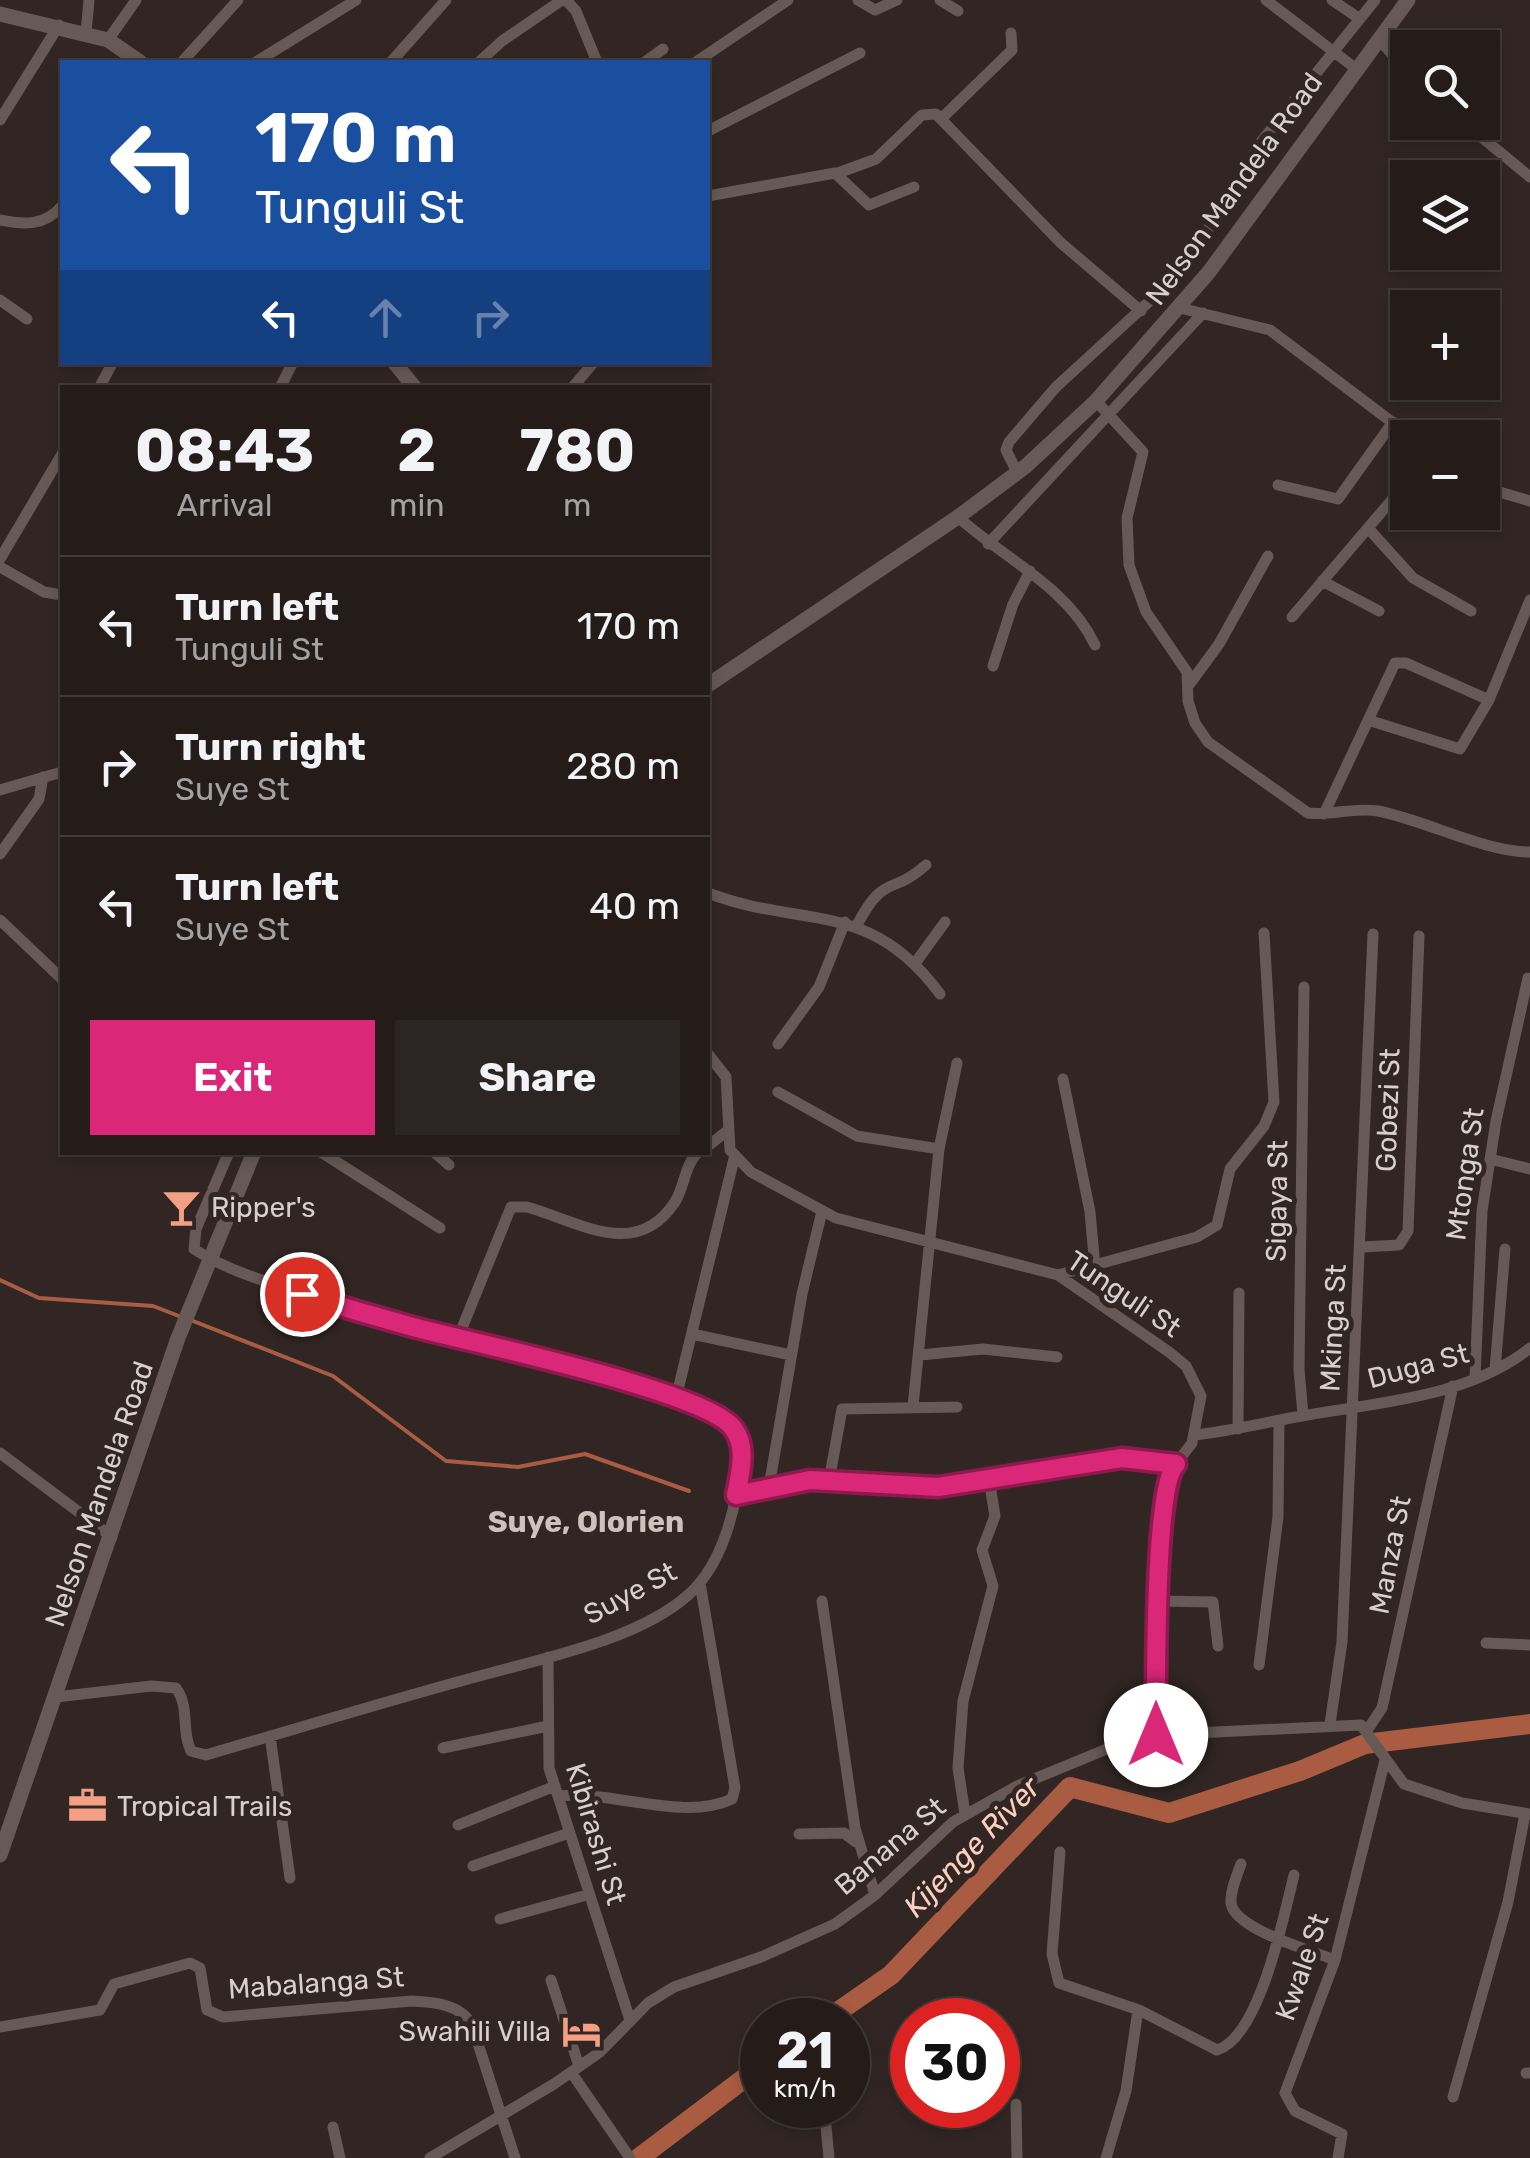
<!DOCTYPE html>
<html lang="en">
<head>
<meta charset="utf-8">
<style>
	body { margin:0; font-family:Rubik,sans-serif; background:#2d2523; color:#f1f3f6; height:100vh; display:flex; flex-direction:column; font-size:38px; white-space:nowrap }
	* { box-sizing:border-box; margin:0 }
	p { font-size:32px; color:#a3a1a2 }
	.icon { flex:none; width:55px; height:55px; fill:none; stroke:currentColor; stroke-width:2; stroke-linecap:round; stroke-linejoin:round }
	.map { position:relative; flex:1; overflow:hidden }
	.side { position:absolute; left:60px; top:385px; width:650px; height:770px; display:flex; flex-direction:column; background:#251c1a; border-radius:0px; box-shadow:0 5px 15px #0003,0 0 0 2px #423a39 }
	.side>* { flex:none }
	.top-card { position:absolute; left:60px; top:60px; width:650px; height:305px; border-radius:0px; box-shadow:0 5px 15px #0003,0 0 0 2px #423a39; background:#1a4fa0; color:#fff; overflow:hidden }
	.buttons { position:absolute; left:1390px; top:30px; display:grid; gap:20px }
	.buttons a { display:grid; place-items:center; width:110px; height:110px; border-radius:0px; background:#251c1a; box-shadow:0 5px 15px #0003,0 0 0 2px #423a39; font-size:50px }
	.speed { position:absolute; left:740px; top:1998px; display:flex; gap:20px; font-size:50px; font-weight:700; text-align:center }
	.speed>* { display:grid; place-content:center; width:130px; height:130px; border-radius:50%; background:#251c1a; box-shadow:0 5px 15px #0003,0 0 0 2px #423a39; line-height:1 }
	.speed small { font-size:25px; font-weight:400 }
	.speed .limit { border:15px solid #d22; background:#fff; color:#111 }
	.pin { position:absolute; display:grid; place-items:center; width:85px; height:85px; color:#fff; margin:-42px; border:5px solid #fff; border-radius:50%; box-shadow:0 2px 10px #0007 }
	.me { position:absolute; width:110px; margin:-55px; rotate:0deg; stroke-linejoin:round; filter:drop-shadow(0 0 8px #0008) }
	.turn { display:flex; align-items:center; gap:35px; height:210px; padding:0 30px; font-size:45px }
	.turn .icon { width:130px; height:130px; stroke-width:2.5 }
	.turn b { display:block; font-size:70px; line-height:85px }
	.lanes { display:flex; align-items:center; height:95px; padding:0 30px; background:#0003; justify-content:center; gap:50px; direction:ltr }
	.lanes .off { opacity:.35 }
	.eta { display:flex; justify-content:space-evenly; align-items:center; height:170px; text-align:center }
	.eta b { font-size:60px; font-weight:700; line-height:70px }
	.action { display:flex; gap:20px; margin-top:auto; padding:20px 30px }
	.action a { flex:1; height:115px; border-radius:0px; background:#db2777; color:#fff; font-size:40px; font-weight:700; line-height:115px; text-align:center }
	.action a+a { background:#2d2523; color:#f1f3f6 }
	ul { padding:0; list-style:none }
	li { display:flex; align-items:center; gap:30px; height:140px; padding:0 30px; border-top:2px solid #423a39 }
	li div { flex:1 }
	li b { display:block; font-size:38px }
	li em { font-style:normal }
	.map>svg:first-child { display:block }
	.lines { fill:none; stroke-linecap:round; stroke-linejoin:round }
	.stream { stroke:#a95c42; stroke-width:4 }
	.river { stroke:#a95c42; stroke-width:20 }
	.street { stroke:#675a56; stroke-width:11 }
	.secondary { stroke:#675a56; stroke-width:15 }
	.route-casing { stroke:#8e194d; stroke-width:25 }
	.route { stroke:#db2777; stroke-width:18 }
	.labels { text-anchor:middle; dominant-baseline:central; stroke-width:10; stroke-linejoin:round; paint-order:stroke }
	.street-label { font-size:28px; fill:#d8d0ce; stroke:#312623 }
	.poi-label { font-size:28px; fill:#d8d0ce; stroke:#312623; text-anchor:start }
	.neighbourhood-label { font-size:30px; font-weight:bold; fill:#cfc1bc; stroke:#312623 }
	.water-label { font-size:30px; font-style:italic; fill:#fccfc0; stroke:#312623 }
</style>
</head>
<body>
<div class="map">
<svg width="1530" height="2158" viewBox="0 0 1530 2158">
	<rect width="100%" height="100%" fill="#312623"/>
	<g class="lines">
		<path class="stream" d="M0,1280L39,1298L153,1306L184,1318
			M193,1321L333,1376L446,1461L518,1467L585,1454L689,1491"/>
		<path class="river" d="M826,2020L891,1975L1070,1787L1169,1813L1300,1771L1365,1744L1530,1724
			M639,2158L762,2065"/>
		<path class="street" d="M566,0L576,11L597,62
			M858,0L875,10L897,0
			M940,0L958,11
			M1266,0L1355,68
			M1332,0L1360,19
			M86,33L89,0
			M1379,39L1408,73
			M108,40L136,0
			M182,62L238,0
			M256,62L356,0
			M391,62L446,0
			M479,62L502,41L562,0
			M645,62L663,49
			M696,62L788,0
			M943,117L1012,50L1011,33
			M0,120L59,25
			M1463,122L1530,177
			M708,131L860,53
			M838,173L876,159L922,115L936,114L1061,243L1141,311
			M708,196L835,173L869,205L914,187
			M0,220C24,225 45,226 62,206
			M0,300L27,319
			M1180,308L1270,330L1413,438
			M99,388L113,362
			M280,388L293,362
			M572,388L594,362
			M1096,401L1143,452L1127,518L1129,565L1146,612L1187,672L1188,701L1195,723L1208,742L1308,813C1331,816 1353,807 1378,811C1425,820 1484,852 1530,852
			M1017,472L1006,450L1009,442L1056,387L1152,299L1212,224L1261,142L1375,0
			M1278,485L1338,499L1393,422
			M1482,487L1530,501
			M958,517C1003,558 1068,587 1095,645
			M1368,528L1413,578L1471,611
			M988,544L1203,313
			M0,559L62,454
			M0,567L44,592L62,595
			M1322,581L1379,611
			M1292,617L1408,481
			M993,666L1013,604L1030,571
			M1189,685L1219,644L1268,556
			M1368,720L1460,749L1489,700L1530,600
			M0,790L62,772
			M1324,814L1395,663H1406L1489,700
			M0,854L39,799L43,777
			M708,893C802,929 869,898 940,994
			M0,920L62,979
			M857,925C884,873 891,896 926,865
			M916,962L945,922
			M778,1044L819,987L845,922
			M708,1054L726,1077L730,1150L751,1172L836,1218L1058,1275L1169,1352L1186,1366L1201,1396L1192,1443L1176,1464L1122,1458L938,1487L810,1480L736,1495
			M1063,1079L1090,1212L1095,1267
			M778,1092L857,1136L939,1149
			M708,1146L727,1131
			M321,1152L440,1228
			M434,1152L449,1165
			M1490,1159L1530,1169
			M1362,1247L1399,1245L1408,1231L1419,936
			M1058,1275L1197,1237L1217,1225L1230,1169L1264,1126L1274,1102L1264,933
			M692,1334L791,1355
			M458,1338L511,1207H527C580,1222 636,1261 675,1202C685,1186 684,1166 698,1152
			M920,1355L983,1349L1057,1357
			M1495,1370L1505,1249
			M1475,1379L1482,1211L1496,1121L1528,978
			M676,1398L734,1159
			M913,1406L939,1149L957,1063
			M1303,1415L1299,1369L1304,987
			M1238,1429L1239,1293
			M1194,1435C1231,1431 1266,1422 1302,1416C1378,1402 1467,1398 1530,1348
			M0,1453L112,1537
			M829,1481L842,1409L957,1407
			M769,1487L802,1294L822,1211
			M822,1601L855,1828L875,1895
			M1158,1601L1213,1602L1218,1646
			M1486,1643L1530,1645
			M548,1657L549,1768L630,2020
			M1259,1665L1278,1517L1279,1421
			M56,1697L151,1686L176,1688C190,1707 181,1731 191,1751L206,1755C299,1728 390,1700 483,1675C545,1658 638,1639 687,1596C716,1571 729,1532 736,1496C741,1466 747,1441 723,1419C601,1358 444,1340 314,1297C274,1284 229,1272 194,1249L196,1229L229,1152
			M1330,1724L1342,1642L1373,934
			M1368,1729L1382,1708L1453,1386
			M1156,1735C1156,1692 1154,1487 1176,1464
			M270,1736L290,1878
			M443,1748L548,1726
			M559,1796C612,1790 683,1822 732,1799L735,1788L700,1583
			M965,1814L958,1768L963,1701L993,1586L982,1550L995,1516L989,1479
			M458,1825L555,1786
			M799,1834L844,1833L856,1842
			M1060,1852L1052,1954L1059,1983L1139,2010L1217,2050C1260,2037 1284,1915 1294,1875
			M1241,1864C1237,1875 1230,1891 1231,1903C1234,1929 1312,1951 1335,1960
			M473,1866L569,1833
			M500,1919L587,1895
			M551,1980L579,2066
			M0,2027L100,2010L114,1984L190,1963L200,1968L207,2010L223,2017L412,2001C434,2002 460,2004 472,2025L515,2158
			M571,2072L630,2158
			M1526,2073H1530
			M1453,2097L1508,1902L1525,1814
			M1016,2104L1017,2158
			M824,2105L829,2158
			M333,2127L340,2158
			M430,2158L554,2084L600,2052L648,2003L674,1987L761,1957L835,1924L875,1895L953,1822L1017,1786L1119,1744L1156,1735L1361,1725L1404,1784L1462,1803L1530,1814
			M1106,2158L1126,2091L1138,2010
			M1338,2158L1342,2134L1295,2111L1285,2093L1335,1960L1385,1760"/>
		<path class="secondary" d="M0,14L108,40L140,62
			M394,362L415,388
			M708,685L958,517L1026,466L1096,401L1209,272L1408,0
			M0,1855L178,1338L254,1152"/>
	</g>
	<g class="lines">
		<defs>
			<path id="route" d="M302,1294C339,1306 376,1317 413,1327C469,1342 705,1391 733,1428C748,1447 740,1474 736,1495L810,1480L938,1487L1122,1458L1176,1464C1154,1486 1156,1693 1156,1735"/>
		</defs>
		<use href="#route" class="route-casing"/>
		<use href="#route" class="route"/>
	</g>
	<defs>
		<symbol id="bar-bare" viewBox="-9 -9 18 18"><path d="M-6-5H6L.8 .8V4.5H3.5V6h-7V4.5H-.8V.8Z" fill="#f39f84" stroke="#312623" stroke-width="2.5" paint-order="stroke"/></symbol>
		<symbol id="office-bare" viewBox="-9 -9 18 18"><path d="M-6-3h4V-5.5h4V-3h4V5H-6ZM-1-4.5V-3h2v-1.5ZM-6 0V1H6V0Z" fill="#f39f84" stroke="#312623" stroke-width="2.5" paint-order="stroke"/></symbol>
		<symbol id="hotel-bare" viewBox="-9 -9 18 18"><path d="M-6-4.5h1.5V1H6V5H4.5V3h-9V5H-6ZM-4 0a1.8 1.8 0 1 1 3.6 0ZM.5 0V-2.5h3Q6-2.5 6 0Z" fill="#f39f84" stroke="#312623" stroke-width="2.5" paint-order="stroke"/></symbol>
	</defs>
	<g fill-rule="evenodd">
		<use href="#bar-bare" x="154" y="1180" width="55" height="55"/>
		<use href="#office-bare" x="60" y="1778" width="55" height="55"/>
		<use href="#hotel-bare" x="554" y="2004" width="55" height="55"/>
	</g>
	<g class="labels">
		<g class="street-label">
			<text transform="translate(1234 189) rotate(-54)">Nelson Mandela Road</text>
			<text transform="translate(1388 1110) rotate(-88)">Gobezi St</text>
			<text transform="translate(1465 1174) rotate(-82)">Mtonga St</text>
			<text transform="translate(1277 1201) rotate(-89)">Sigaya St</text>
			<text transform="translate(1124 1294) rotate(34)">Tunguli St</text>
			<text transform="translate(1333 1328) rotate(-87)">Mkinga St</text>
			<text transform="translate(1418 1366) rotate(-15)">Duga St</text>
			<text transform="translate(99 1494) rotate(-71)">Nelson Mandela Road</text>
			<text transform="translate(1390 1555) rotate(-79)">Manza St</text>
			<text transform="translate(630 1593) rotate(-28)">Suye St</text>
			<text transform="translate(596 1834) rotate(73)">Kibirashi St</text>
			<text transform="translate(890 1846) rotate(-40)">Banana St</text>
			<text transform="translate(1302 1967) rotate(-71)">Kwale St</text>
			<text transform="translate(316 1983) rotate(-4)">Mabalanga St</text>
		</g>
		<g class="poi-label">
			<text x="211" y="1207">Ripper's</text>
			<text x="117" y="1806">Tropical Trails</text>
			<text x="551" y="2031" text-anchor="end">Swahili Villa</text>
		</g>
		<g class="neighbourhood-label">
			<text x="586" y="1522">Suye, Olorien</text>
		</g>
		<g class="water-label">
			<text transform="translate(972 1847) rotate(-46)">Kijenge River</text>
		</g>
	</g>
</svg>
<div class="buttons">
<a><svg class="icon" aria-label="search" viewBox="0 0 24 24"><circle cx="10" cy="10" r="6"/><path d="M15 15l6 6"/></svg></a>
<a><svg class="icon" aria-label="layers" viewBox="0 0 24 24"><path d="M12 4l9 5-9 5-9-5zM3 14l9 5 9-5"/></svg></a>
<a>+</a>
<a>−</a>
</div>
<div class="speed"><div>21<small>km/h</small></div><div class="limit">30</div></div>
<div class="pin" style="left:302px;top:1294px;background:#d93025"><svg class="icon" aria-label="arrive" viewBox="0 0 24 24"><path d="M6 21V4h12l-3 4 3 4H6"/></svg></div>
<svg class="me" style="left:1156px;top:1735px" viewBox="-20 -20 40 40"><circle r="19" fill="#fff"/><path d="M0-13L10 11 0 6-10 11z" fill="#db2777"/></svg>
<div class="top-card">
<div class="turn"><svg class="icon" aria-label="left" viewBox="0 0 24 24"><path d="M17 20v-9H6M10 6l-5 5 5 5"/></svg><div><b>170 m</b>Tunguli St</div></div>
<div class="lanes"><svg class="icon" aria-label="left" viewBox="0 0 24 24"><path d="M17 20v-9H6M10 6l-5 5 5 5"/></svg><svg class="icon off" aria-label="ahead" viewBox="0 0 24 24"><path d="M12 20V5M6 11l6-6 6 6"/></svg><svg class="icon off" aria-label="right" viewBox="0 0 24 24"><path d="M7 20v-9h11M14 6l5 5-5 5"/></svg></div>
</div>
<section class="side">
<div class="eta">
<div><b>08:43</b><p>Arrival</p></div>
<div><b>2</b><p>min</p></div>
<div><b>780</b><p>m</p></div>
</div>
<ul>
<li><svg class="icon" aria-label="left" viewBox="0 0 24 24"><path d="M17 20v-9H6M10 6l-5 5 5 5"/></svg><div><b>Turn left</b><p>Tunguli St</p></div><em>170 m</em></li>
<li><svg class="icon" aria-label="right" viewBox="0 0 24 24"><path d="M7 20v-9h11M14 6l5 5-5 5"/></svg><div><b>Turn right</b><p>Suye St</p></div><em>280 m</em></li>
<li><svg class="icon" aria-label="left" viewBox="0 0 24 24"><path d="M17 20v-9H6M10 6l-5 5 5 5"/></svg><div><b>Turn left</b><p>Suye St</p></div><em>40 m</em></li>
</ul>
<div class="action"><a>Exit</a><a>Share</a></div>
</section>
</div>
</body>
</html>
